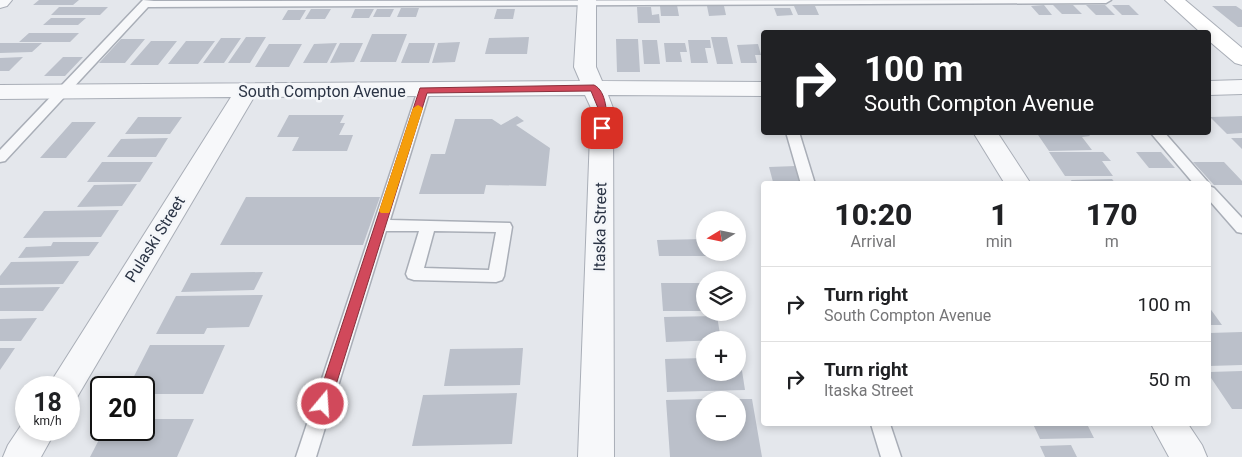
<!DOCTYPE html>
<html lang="en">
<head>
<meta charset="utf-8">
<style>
	body { margin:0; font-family:Roboto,sans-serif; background:#f6f6f6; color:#202124; height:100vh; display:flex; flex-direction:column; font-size:19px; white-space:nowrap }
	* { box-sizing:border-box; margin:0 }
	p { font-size:16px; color:#757577 }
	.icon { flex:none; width:28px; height:28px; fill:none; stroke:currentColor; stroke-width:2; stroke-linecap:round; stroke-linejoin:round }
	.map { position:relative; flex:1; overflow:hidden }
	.panel { position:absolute; left:761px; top:181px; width:450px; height:245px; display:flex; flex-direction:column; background:#fff; border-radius:5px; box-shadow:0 2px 8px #0003 }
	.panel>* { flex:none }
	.banner { position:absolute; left:761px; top:30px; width:450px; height:105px; border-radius:5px; box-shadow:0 2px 8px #0003; background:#202124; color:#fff; overflow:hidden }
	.needle { width:32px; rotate:260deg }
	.controls { position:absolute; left:696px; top:211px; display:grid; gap:10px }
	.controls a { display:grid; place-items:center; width:50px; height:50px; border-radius:50%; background:#fff; box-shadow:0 2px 8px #0003; font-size:25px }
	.speed { position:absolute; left:15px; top:376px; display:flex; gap:10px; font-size:25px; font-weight:700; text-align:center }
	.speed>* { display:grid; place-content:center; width:65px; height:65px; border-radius:50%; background:#fff; box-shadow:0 2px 8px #0003; line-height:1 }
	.speed small { font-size:12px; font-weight:400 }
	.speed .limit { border:2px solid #111; border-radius:8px; background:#fff; color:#111 }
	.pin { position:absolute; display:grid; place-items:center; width:42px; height:42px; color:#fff; margin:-21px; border-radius:10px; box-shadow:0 2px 8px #0006 }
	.me { position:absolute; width:55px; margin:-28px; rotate:18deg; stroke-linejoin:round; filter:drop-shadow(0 0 4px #0008) }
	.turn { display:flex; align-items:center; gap:18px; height:105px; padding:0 20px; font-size:22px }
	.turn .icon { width:65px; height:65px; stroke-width:2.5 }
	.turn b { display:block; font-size:35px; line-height:42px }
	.eta { display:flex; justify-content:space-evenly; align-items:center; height:85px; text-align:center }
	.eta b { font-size:30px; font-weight:800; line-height:35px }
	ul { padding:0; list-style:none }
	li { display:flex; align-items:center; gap:15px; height:75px; padding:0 20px; border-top:1px solid #e0e0e0 }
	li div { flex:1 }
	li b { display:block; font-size:19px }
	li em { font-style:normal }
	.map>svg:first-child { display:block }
	.building { fill:#bbc0ca }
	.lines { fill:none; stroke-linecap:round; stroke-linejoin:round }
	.lane-casing { stroke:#a9aeb7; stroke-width:3 }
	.street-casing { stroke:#a9aeb7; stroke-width:2 }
	.secondary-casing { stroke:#a9aeb7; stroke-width:2 }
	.lane { fill:#f7f8fa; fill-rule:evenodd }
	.street { fill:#f7f8fa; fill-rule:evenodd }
	.secondary { fill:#fff; fill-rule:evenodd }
	.route { fill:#d1495b; stroke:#882f3b }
	.slow { fill:#f59e0b }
	.labels { text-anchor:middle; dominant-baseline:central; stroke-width:5; stroke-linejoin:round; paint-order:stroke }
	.street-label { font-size:16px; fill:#2b3445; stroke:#f4f6f9 }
</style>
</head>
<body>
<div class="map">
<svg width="1242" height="457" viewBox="0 0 1242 457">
	<rect width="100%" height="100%" fill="#e4e7ec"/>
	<path class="building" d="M39,0H79L73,5H33Z
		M677,5L679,16H661L660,6Z
		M1044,5L1052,15H1039L1031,6Z
		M1053,5H1073L1082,14H1062Z
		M1086,5H1105L1115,15H1096Z
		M1112,5H1129L1139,15H1122Z
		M707,6H724L726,15L709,16Z
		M794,6H815L819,15H798Z
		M1212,6H1236L1242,10V27H1238Z
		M59,7H108L100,15H51Z
		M637,7H651L652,15L659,14L660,23H638Z
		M401,8H419L416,17H397Z
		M774,8H790L793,15L777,16Z
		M311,9H331L325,19H305Z
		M355,9H374L369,18H351Z
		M377,9H394L390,17H373Z
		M497,9H515L513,19H494Z
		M288,10H306L300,20H282Z
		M51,18H86L78,25H43Z
		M29,33H79L70,42H19Z
		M372,34H407L396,62H360Z
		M246,37H266L250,63H228Z
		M529,37L527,54H485L489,38Z
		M711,37H727L733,64H717Z
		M221,38H241L224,63H203Z
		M121,39H145L125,63H99Z
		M616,39H638L640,72H617Z
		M642,40H657L660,64H644Z
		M688,40H710L711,48H705L708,63H691Z
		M151,41H177L158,65H130Z
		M186,41H215L198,64H168Z
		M460,42L455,62L432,63L438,43Z
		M0,43H42L32,52L0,53Z
		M337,43L327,63H303L314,44Z
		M340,43H363L354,62L330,63Z
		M409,43H435L429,63H401Z
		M664,43H685L687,52H680L682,62H666Z
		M269,44H302L289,67H255Z
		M758,44L761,55H755L757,63H741L737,45Z
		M23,57L9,71H0V58Z
		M63,57H83L65,76H44Z
		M289,115H344L340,123H345L339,135H353L347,151H292L299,137H277Z
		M517,116L524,121L516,125L550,148L546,186L486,185L484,194H419L431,154H445L455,119H492L501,125Z
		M1242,116V133L1227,134L1210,117Z
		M138,117H182L170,134H125Z
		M72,122H96L66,158H40Z
		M1036,132H1087L1090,136L1082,137L1092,150L1049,151Z
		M168,138L156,157H107L121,139Z
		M1231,138H1242V149Z
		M1049,152H1103L1111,161H1102L1113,176H1065Z
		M1136,152H1161L1175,168H1149Z
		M102,162H153L140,182H87Z
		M1193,162H1224L1242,181V185H1214Z
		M796,166L800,182H773L769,167Z
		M1112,179L1116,184H1073L1071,180Z
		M137,184L122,206L77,207L94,185Z
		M246,197H380L363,245H220Z
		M119,210L101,237L23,238L44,211Z
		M705,239V252H724V256H659L657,240Z
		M53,242H99L89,256L18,258L26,247L51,246Z
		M79,261L63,284L0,285V276L11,262Z
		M263,272L254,290L181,292L191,273Z
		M661,283H705V311H663Z
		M60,287L43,311H0V288Z
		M263,295L249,327L207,328L204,334H156L176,296Z
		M1209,307L1222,325H1209Z
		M717,316L721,340L666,342L664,317Z
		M37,318L21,341H0V319Z
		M1242,332V365L1209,366V333Z
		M150,345H225L203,394H144V388H128Z
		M0,348H15L0,370Z
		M523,348L520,385L444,386L450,349Z
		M705,358V372H738V358H740L745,390L667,392L665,359Z
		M1242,371V409H1232L1209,375V372Z
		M517,393L512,444L412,446L423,395Z
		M738,399H752L762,457H670L666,400L705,399V432H738Z
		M144,419H194L177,457H90L104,430H144Z
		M1033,424H1087L1094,438L1040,439Z
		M1071,445L1077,457H1045L1040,446Z"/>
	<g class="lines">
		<defs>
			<path id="lane" d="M143,0L154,1L1111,0L1106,3L148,7L5,161L0,162V150Z
				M424,86L430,90L390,220L510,223L512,227L504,276L502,280L496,282L414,280L408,278L406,274L419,231H386L316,457H296L418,90ZM434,231L496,232L489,270L424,268Z
				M786,132H799L815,184H801Z
				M1150,132H1164L1207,181L1209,184H1194Z
				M1209,186L1214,188L1242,218V233L1237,232L1209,200Z
				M871,424H890L901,457H881Z"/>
			<path id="street" d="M0,0H12L7,6L0,8Z
				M578,0H596V67L602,81L764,82V96L608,95L613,108L614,457H578L591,108L585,95L254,97L76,399L69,401V388H47L231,97L0,99V85L580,81L574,67Z
				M1242,80V94L1209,95V81Z
				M973,132H997L1031,184H1005Z
				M26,418V430H56L41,457H3L8,445Z
				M1151,424H1188L1202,445L1207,457H1169Z"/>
			<path id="secondary" d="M1165,0H1185L1242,48V65L1235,63L1209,41V32H1200Z"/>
		</defs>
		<use href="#lane" class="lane-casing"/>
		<use href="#street" class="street-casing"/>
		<use href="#secondary" class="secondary-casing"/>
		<use href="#lane" class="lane"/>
		<use href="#street" class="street"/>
		<use href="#secondary" class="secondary"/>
	</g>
	<path class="route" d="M594,85C607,91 607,115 607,128L602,131L597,128L598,108L591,91L427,93L330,404L328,408L323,410L318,408L316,404L420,88Z"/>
	<path class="slow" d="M418,105L423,108L390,211L389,213H381L379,211L413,108Z"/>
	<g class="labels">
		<g class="street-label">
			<text x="322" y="91">South Compton Avenue</text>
			<text transform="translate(600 227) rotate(-89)">Itaska Street</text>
			<text transform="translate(155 239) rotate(-58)">Pulaski Street</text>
		</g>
	</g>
</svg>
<div class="controls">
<a><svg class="needle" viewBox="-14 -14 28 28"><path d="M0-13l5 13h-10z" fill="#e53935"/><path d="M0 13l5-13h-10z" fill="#757577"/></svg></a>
<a><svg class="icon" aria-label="layers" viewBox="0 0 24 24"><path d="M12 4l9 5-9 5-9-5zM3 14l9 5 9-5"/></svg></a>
<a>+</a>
<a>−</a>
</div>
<div class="speed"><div>18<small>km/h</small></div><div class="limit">20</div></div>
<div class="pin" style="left:602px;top:128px;background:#d93025"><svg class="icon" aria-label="arrive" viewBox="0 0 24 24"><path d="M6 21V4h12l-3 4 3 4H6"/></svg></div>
<svg class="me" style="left:323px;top:404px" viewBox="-20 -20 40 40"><circle r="17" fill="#d1495b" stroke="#fff" stroke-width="3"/><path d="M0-11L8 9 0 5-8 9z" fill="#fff"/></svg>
<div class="banner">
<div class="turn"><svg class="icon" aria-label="right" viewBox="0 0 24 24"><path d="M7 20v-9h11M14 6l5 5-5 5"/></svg><div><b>100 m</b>South Compton Avenue</div></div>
</div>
<section class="panel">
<div class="eta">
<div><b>10:20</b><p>Arrival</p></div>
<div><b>1</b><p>min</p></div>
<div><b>170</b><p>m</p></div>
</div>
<ul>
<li><svg class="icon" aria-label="right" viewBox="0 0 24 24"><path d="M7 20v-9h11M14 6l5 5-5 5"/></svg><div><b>Turn right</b><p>South Compton Avenue</p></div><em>100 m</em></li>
<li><svg class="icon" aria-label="right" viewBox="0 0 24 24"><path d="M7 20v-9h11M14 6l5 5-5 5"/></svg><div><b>Turn right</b><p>Itaska Street</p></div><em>50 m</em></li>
</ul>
</section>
</div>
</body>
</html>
